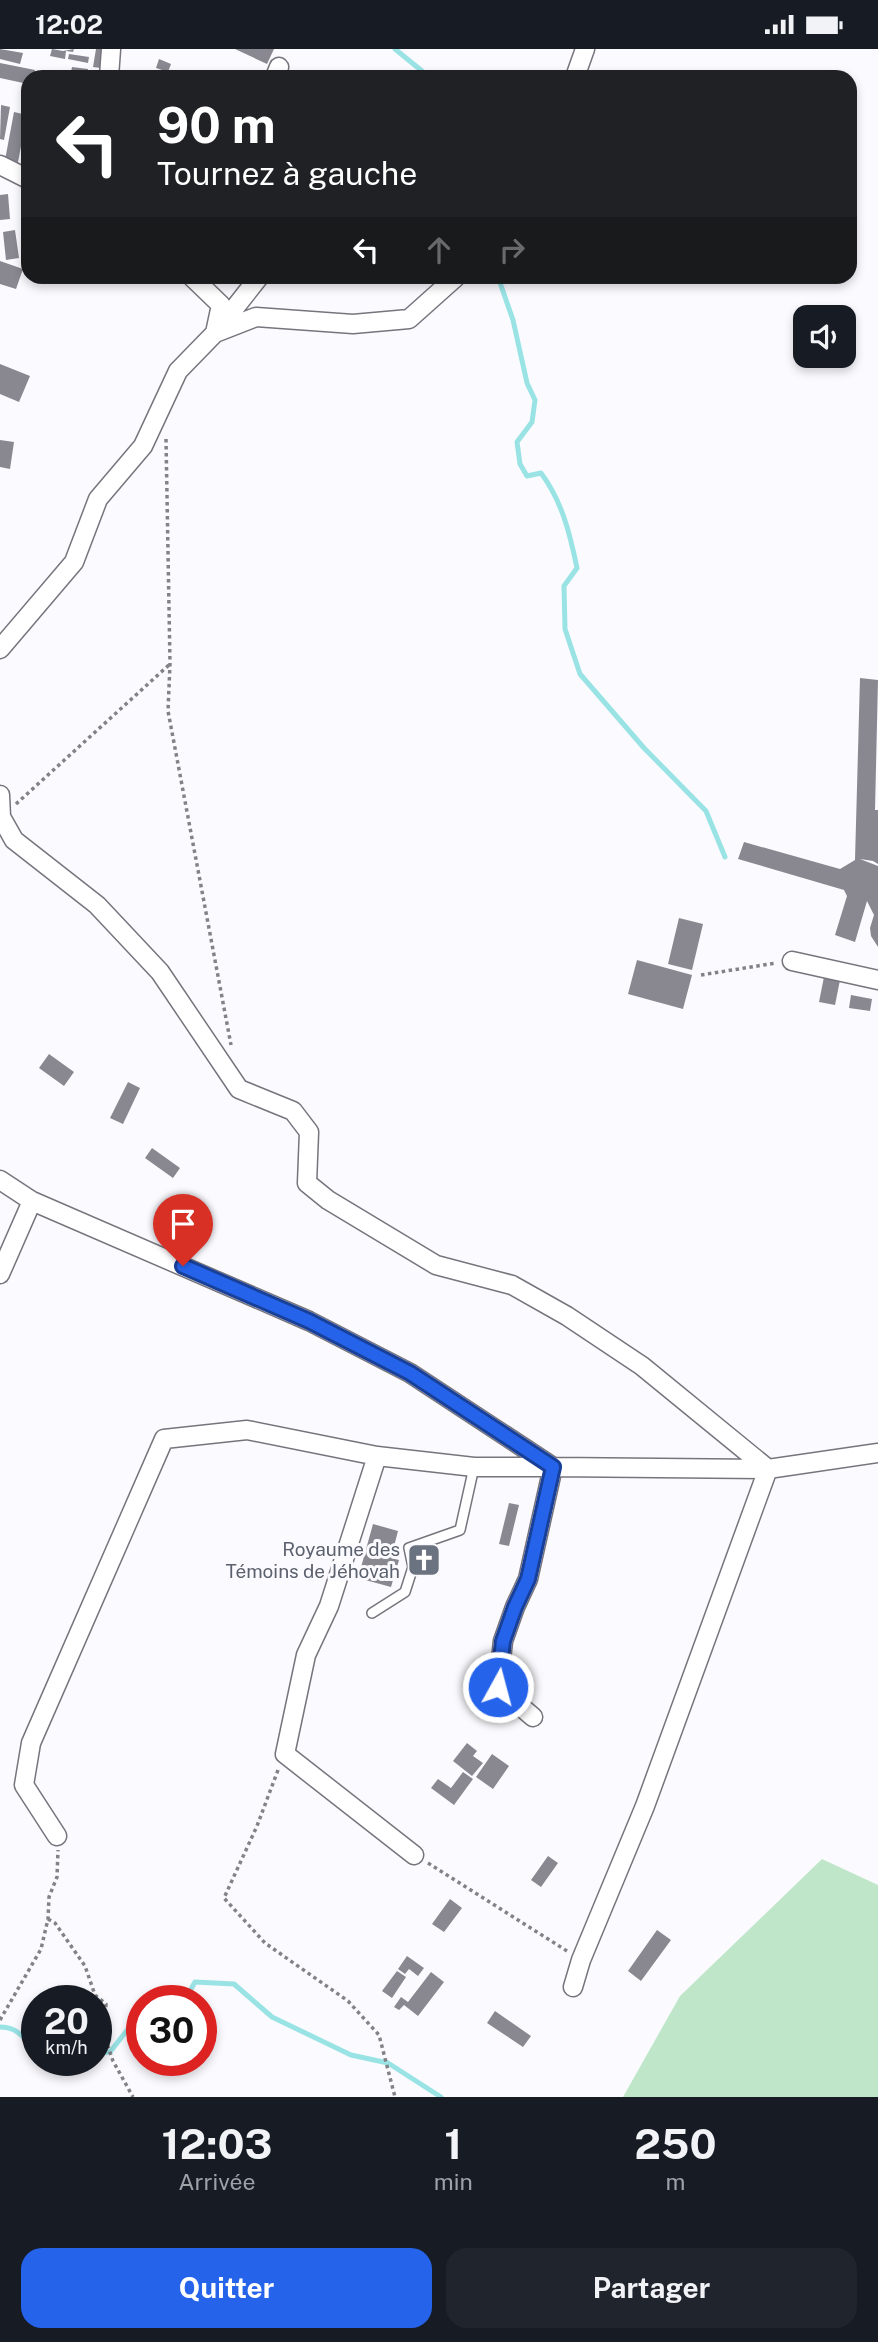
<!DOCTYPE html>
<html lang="fr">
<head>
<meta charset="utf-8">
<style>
	body { margin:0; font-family:"Public Sans",sans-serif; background:#20242c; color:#f1f3f6; height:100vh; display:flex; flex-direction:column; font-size:26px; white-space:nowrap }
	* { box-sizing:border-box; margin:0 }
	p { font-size:23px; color:#9ea1a6 }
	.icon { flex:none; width:38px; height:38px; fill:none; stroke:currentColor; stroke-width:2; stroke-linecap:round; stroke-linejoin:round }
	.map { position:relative; height:2048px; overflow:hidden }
	.details { display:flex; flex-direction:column; background:#171b24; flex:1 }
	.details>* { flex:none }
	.guide { position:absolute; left:21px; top:21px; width:836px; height:214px; border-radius:21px; box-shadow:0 4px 10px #0003; background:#202124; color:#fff; overflow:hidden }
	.buttons { position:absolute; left:793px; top:256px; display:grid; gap:14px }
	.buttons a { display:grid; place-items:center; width:63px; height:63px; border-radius:14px; background:#171b24; box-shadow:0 4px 10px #0003; font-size:35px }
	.speed { position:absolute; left:21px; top:1936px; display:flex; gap:14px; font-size:35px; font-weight:700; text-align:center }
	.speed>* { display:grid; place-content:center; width:91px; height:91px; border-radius:50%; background:#171b24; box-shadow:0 4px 10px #0003; line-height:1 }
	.speed small { font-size:18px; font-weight:400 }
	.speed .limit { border:10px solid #d22; background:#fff; color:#111 }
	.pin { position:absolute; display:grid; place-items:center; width:60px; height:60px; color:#fff; margin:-72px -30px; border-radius:50% 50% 50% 0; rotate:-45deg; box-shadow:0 0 7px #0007 }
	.pin .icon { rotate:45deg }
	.me { position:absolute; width:77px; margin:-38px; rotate:7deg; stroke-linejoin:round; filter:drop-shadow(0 0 5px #0008) }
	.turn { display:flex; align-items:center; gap:24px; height:147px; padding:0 21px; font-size:32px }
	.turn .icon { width:91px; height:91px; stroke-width:2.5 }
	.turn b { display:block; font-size:49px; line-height:60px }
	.lanes { display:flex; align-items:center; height:66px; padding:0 21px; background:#0003; justify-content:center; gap:35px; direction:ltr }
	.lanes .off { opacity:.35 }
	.eta { display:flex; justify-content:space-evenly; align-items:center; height:119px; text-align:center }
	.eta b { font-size:42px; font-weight:700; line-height:49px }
	.primary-button { display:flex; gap:14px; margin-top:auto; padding:14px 21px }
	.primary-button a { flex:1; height:80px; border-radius:21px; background:#2563eb; color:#fff; font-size:28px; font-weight:700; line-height:80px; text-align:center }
	.primary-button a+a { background:#20242c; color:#f1f3f6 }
	.status { display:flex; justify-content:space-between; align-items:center; height:49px; padding:0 35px; background:#171b24; direction:ltr }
	.status svg { height:19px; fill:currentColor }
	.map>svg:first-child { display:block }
	.green { fill:#c0e6ca }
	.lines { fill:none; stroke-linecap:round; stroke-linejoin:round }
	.stream { stroke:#99e3e5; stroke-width:5 }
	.building { fill:#898891 }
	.service-casing { stroke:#77747d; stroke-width:12 }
	.minor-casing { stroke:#77747d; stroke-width:21 }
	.path { stroke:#838286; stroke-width:3.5; stroke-dasharray:3.5 3.5; stroke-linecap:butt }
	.service { stroke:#fff; stroke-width:9 }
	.minor { stroke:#fff; stroke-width:18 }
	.route-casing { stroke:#184099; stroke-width:18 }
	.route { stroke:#2563eb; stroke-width:12 }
	.labels { text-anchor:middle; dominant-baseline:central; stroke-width:6; stroke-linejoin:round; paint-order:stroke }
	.worship-label { font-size:19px; fill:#5b616d; stroke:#fbfafe; text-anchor:end }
</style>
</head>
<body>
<div class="status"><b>12:02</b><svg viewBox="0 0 49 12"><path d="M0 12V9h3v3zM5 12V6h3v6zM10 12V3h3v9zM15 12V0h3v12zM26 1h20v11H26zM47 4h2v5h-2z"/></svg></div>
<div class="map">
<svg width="878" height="2048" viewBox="0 0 878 2048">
	<rect width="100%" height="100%" fill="#fbfafe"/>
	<path class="green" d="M822,1810L878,1836V2048H623L680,1947Z"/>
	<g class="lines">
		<path class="stream" d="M395,0L422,22L423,28
			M498,228L513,271L527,334L535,351L532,373L517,393L520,415L527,427L541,424C562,452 570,485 577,519L564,537L565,580L580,625L644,699L706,762L725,808
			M185,1951L195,1933L234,1935L272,1968L351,2006L388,2014L441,2048
			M0,1978C23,1979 19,1991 37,1995
			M96,2004L110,2003L128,1980L142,1976"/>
	</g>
	<path class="building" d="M0,0L23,4L20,15L0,10Z
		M52,0L63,2L74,0L73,3L66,2L65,10L50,7Z
		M96,0H105L101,19L93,18Z
		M235,0H274L267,15Z
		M69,5L89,8L88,14L68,10Z
		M159,10L171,15L168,23L156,19Z
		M0,14L35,21L33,28H28V35L0,29Z
		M72,18L88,20L87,28H70Z
		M1,56L10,58L4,91L0,90Z
		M14,63L27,66L18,113L5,111Z
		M8,145L10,170L0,171V146Z
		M15,181L19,209L6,211L3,183Z
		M0,212L23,220L16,240L0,235Z
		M0,315L30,327L19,353L0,345Z
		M0,391L14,393L10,420L0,418Z
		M860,629L878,631L875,761H878V815L873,812L860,810L878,817V898L871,887L870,879L874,866L867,852L855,893L835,886L847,847L844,841L738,810L744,793L840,820L855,811Z
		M679,869L703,875L692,921L668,915Z
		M637,911L692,926L683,960L628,945Z
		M824,928L840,931L835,956L819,953Z
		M851,946L872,950L870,962L849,959Z
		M49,1005L74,1023L64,1037L39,1019Z
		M128,1033L140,1039L123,1075L110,1069Z
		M152,1099L180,1119L173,1129L145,1109Z
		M509,1454L519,1456L509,1497L499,1495Z
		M373,1475L398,1482L391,1509L399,1511L391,1538L358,1529Z
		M467,1694L477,1702L473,1707L483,1714L472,1727L453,1712Z
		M492,1705L509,1717L493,1740L476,1728Z
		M463,1723L473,1730L454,1756L431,1739L438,1730L451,1739Z
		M548,1807L558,1814L541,1838L531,1831Z
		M450,1850L462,1859L444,1883L432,1875Z
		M657,1881L671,1891L641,1932L628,1922Z
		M407,1907L424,1919L418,1927L409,1920L405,1925L398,1920Z
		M397,1922L406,1928L392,1949L382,1942Z
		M431,1923L444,1933L418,1967L404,1956L399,1961L394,1958L401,1948L408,1953Z
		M495,1962L531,1987L523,1998L487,1974Z"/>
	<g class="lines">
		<defs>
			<path id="service" d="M372,1564L405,1543L413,1518L409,1499L460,1481L474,1418"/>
			<path id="minor" d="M109,28L111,0
				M275,28L279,18
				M575,28L585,0
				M0,116L28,130
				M192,228L221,256L215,284L259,228
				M0,600L74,513L98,450L143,397L178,322L215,284L256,268L353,275L409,270L456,228
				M0,746L1,768L14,791L97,856L160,923L239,1040L293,1062L309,1083L307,1134L328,1151L436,1216L512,1236L567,1267L642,1317L768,1420L645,1757L581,1911L573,1938
				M792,912L878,931
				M0,1131L32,1152L309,1272L410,1324L553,1418L768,1420L878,1404
				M0,1225L32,1152
				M377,1407L329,1557L306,1606L285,1705L414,1806
				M57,1787L24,1736L31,1694L164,1390L247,1381L377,1407L474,1418H553L528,1530L515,1558L503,1592L498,1638L533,1668"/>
		</defs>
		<use href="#service" class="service-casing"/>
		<use href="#minor" class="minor-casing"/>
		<path class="path" d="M166,390L170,615L168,662L231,996
			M16,755L170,615
			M701,926L776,914
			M278,1721L257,1777L224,1849L265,1894L348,1952L379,1986L395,2048
			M428,1814L567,1902
			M48,1870L55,1874L85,1917L95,1946L106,1955L104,1986L113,2012L133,2048
			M0,1971L41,1900L48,1870L49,1848L57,1828L58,1801"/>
		<use href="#service" class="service"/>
		<use href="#minor" class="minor"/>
	</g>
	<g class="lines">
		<defs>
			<path id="route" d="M183,1217L309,1272L410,1324L553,1418L528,1530L515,1558L503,1592L498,1638"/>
		</defs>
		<use href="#route" class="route-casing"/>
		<use href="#route" class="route"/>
	</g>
	<defs>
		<symbol id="church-square" viewBox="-11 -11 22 22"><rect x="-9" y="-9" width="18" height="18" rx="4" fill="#6b7280" stroke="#fbfafe"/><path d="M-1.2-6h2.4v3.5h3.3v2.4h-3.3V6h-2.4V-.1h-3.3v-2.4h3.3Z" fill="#fff"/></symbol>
	</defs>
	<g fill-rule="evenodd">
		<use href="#church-square" x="405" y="1492" width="38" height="38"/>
	</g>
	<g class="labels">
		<g class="worship-label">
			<text x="400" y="1500">Royaume des<tspan x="400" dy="22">Témoins de Jéhovah</tspan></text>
		</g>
	</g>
</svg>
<div class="buttons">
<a><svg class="icon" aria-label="sound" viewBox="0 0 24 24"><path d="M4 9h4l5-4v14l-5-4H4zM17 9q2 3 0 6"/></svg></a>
</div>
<div class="speed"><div>20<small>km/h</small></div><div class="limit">30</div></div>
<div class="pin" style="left:183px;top:1217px;background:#d93025"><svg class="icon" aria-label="arrive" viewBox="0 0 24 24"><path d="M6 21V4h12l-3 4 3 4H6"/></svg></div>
<svg class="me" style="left:498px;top:1638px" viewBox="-20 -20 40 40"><circle r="17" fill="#2563eb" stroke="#fff" stroke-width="3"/><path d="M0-11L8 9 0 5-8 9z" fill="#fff"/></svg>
<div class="guide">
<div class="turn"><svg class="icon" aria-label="left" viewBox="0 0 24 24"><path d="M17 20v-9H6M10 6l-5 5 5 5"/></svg><div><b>90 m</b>Tournez à gauche</div></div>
<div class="lanes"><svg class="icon" aria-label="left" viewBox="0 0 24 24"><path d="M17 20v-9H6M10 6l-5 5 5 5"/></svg><svg class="icon off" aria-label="ahead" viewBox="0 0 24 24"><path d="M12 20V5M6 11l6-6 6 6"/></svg><svg class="icon off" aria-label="right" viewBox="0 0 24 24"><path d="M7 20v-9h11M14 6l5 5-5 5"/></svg></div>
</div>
</div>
<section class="details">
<div class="eta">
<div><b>12:03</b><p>Arrivée</p></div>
<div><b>1</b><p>min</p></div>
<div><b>250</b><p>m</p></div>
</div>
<div class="primary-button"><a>Quitter</a><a>Partager</a></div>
</section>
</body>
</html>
